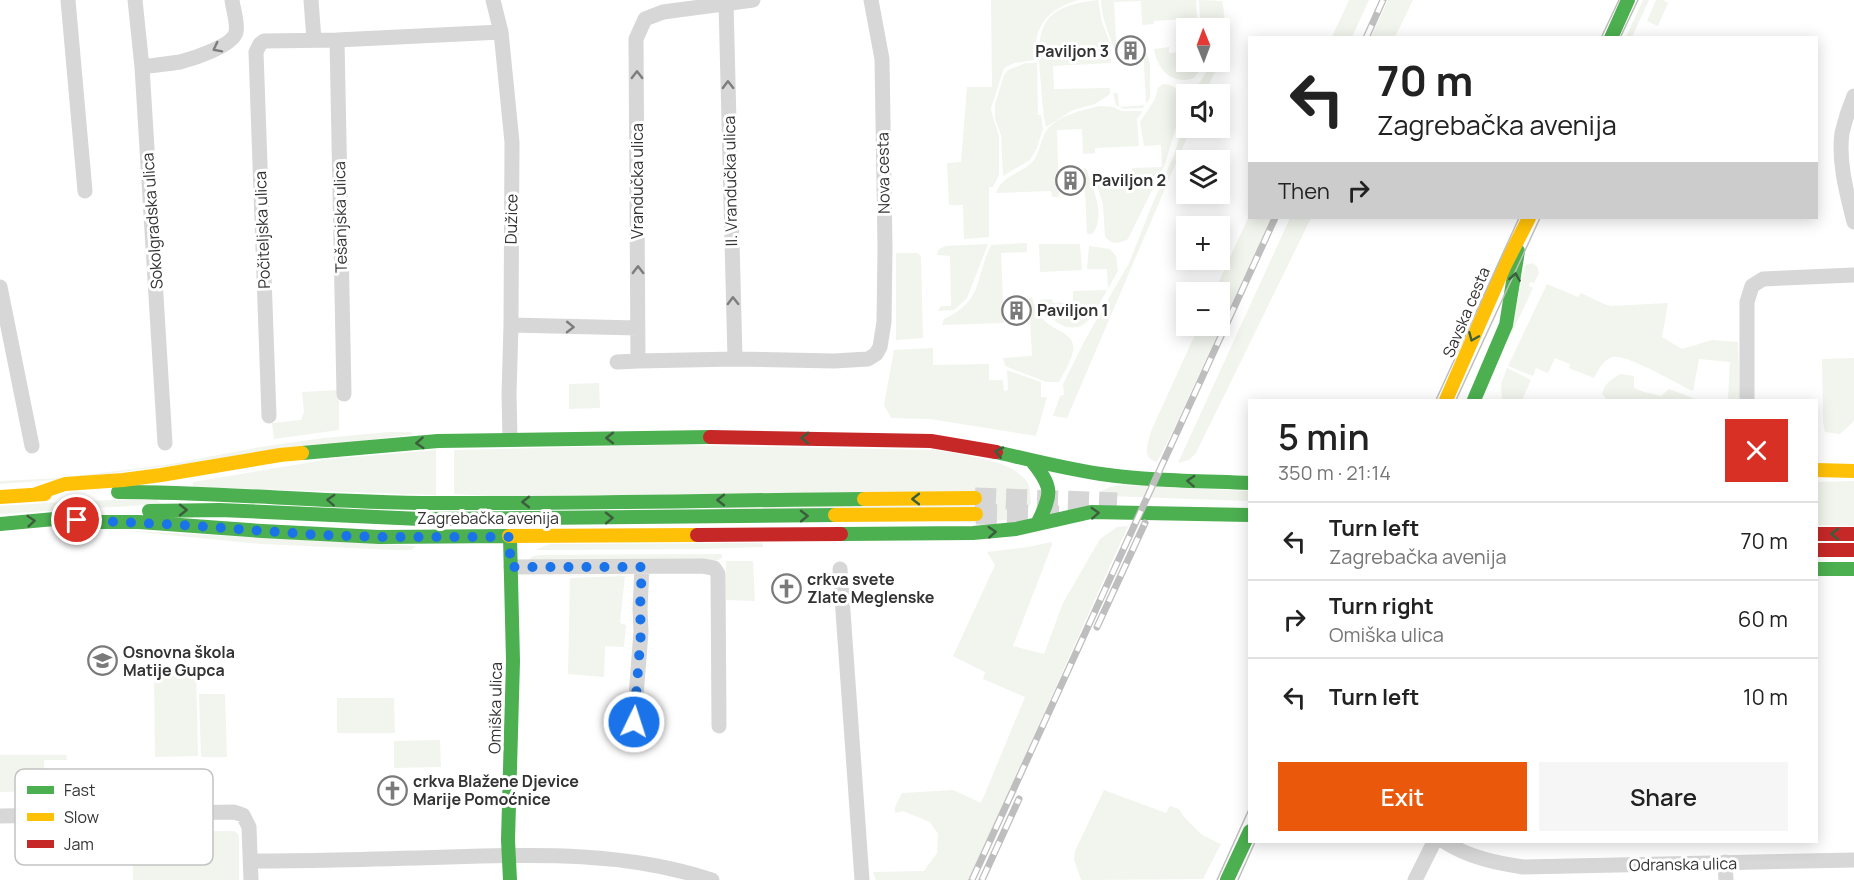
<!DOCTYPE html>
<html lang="en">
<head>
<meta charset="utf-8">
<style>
	body { margin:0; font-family:Manrope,sans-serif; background:#f6f6f6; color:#222; height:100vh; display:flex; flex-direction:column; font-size:22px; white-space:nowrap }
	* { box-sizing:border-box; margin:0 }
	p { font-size:20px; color:#767676 }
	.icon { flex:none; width:33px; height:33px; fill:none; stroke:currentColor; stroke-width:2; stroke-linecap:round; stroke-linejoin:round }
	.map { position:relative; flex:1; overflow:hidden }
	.panel { position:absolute; left:1248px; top:399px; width:570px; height:444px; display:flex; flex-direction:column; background:#fff; border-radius:0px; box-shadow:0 3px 15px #0003 }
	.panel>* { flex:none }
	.guide { position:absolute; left:1248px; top:36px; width:570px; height:183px; border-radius:0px; box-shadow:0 3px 15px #0003; background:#fff; color:#222; overflow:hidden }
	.needle { width:39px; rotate:359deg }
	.fabs { position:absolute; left:1176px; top:18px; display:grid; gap:12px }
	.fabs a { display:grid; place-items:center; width:54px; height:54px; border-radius:0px; background:#fff; box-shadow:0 3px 15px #0003; font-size:30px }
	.pin { position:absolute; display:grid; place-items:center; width:51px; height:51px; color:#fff; margin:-26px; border:3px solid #fff; border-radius:50%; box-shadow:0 2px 6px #0007 }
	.me { position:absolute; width:66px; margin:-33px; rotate:4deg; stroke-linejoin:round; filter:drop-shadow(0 0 4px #0008) }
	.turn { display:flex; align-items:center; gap:21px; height:126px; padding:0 30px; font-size:27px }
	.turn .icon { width:78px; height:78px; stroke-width:2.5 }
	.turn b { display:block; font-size:42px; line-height:51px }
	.then { display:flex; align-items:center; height:57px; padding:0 30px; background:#0003; gap:12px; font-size:22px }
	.round { display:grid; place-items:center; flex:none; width:63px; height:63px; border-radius:0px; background:#f6f6f6 }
	.head { display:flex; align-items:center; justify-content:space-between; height:102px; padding:0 30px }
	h1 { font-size:36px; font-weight:600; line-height:45px }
	.button { display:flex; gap:12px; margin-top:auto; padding:12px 30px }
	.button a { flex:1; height:69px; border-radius:0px; background:#ea580c; color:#fff; font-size:24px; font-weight:600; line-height:69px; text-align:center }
	.button a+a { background:#f6f6f6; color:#222 }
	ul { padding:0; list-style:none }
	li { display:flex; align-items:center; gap:18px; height:78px; padding:0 30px; border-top:2px solid #e0e0e0 }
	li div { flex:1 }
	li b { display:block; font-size:22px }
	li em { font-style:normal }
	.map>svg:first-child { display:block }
	.green { fill:#f1f5ed }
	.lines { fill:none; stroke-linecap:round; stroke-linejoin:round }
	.secondary-tunnel { stroke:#d6d6d6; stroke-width:21; stroke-dasharray:21 10; stroke-linecap:butt }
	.street { stroke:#d7d7d7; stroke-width:15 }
	.fast { stroke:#4caf50; stroke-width:14 }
	.slow { stroke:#ffc107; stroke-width:14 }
	.jam { stroke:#c62828; stroke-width:14 }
	.tram { stroke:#bebebe; stroke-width:1.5 }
	.rail-casing { stroke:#bebebe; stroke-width:7 }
	.rail { stroke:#fff; stroke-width:4.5; stroke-dasharray:14; stroke-linecap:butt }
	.oneway { stroke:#7d7d7d }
	.oneway2 { stroke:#3c5e3d }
	.route { stroke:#1a73e8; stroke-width:10; stroke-dasharray:0 18 }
	.labels { text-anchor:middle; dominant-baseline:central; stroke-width:6; stroke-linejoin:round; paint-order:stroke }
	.poi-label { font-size:16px; font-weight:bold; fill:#333; stroke:#fff; text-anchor:start }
	.street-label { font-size:16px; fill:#333; stroke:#fff }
	.key { fill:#fff; stroke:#c2c2c2; stroke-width:1.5 }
	.key-label { font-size:16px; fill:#333 }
</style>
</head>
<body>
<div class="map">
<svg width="1854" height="880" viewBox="0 0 1854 880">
	<rect width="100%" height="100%" fill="#fff"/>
	<path class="green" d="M991,0H1078C1046,10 1034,26 1035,60L1014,63L1004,68L991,108L992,114L999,136V175L993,187H989V237L964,239L963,205H949L947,163L961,162L967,87H992Z
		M1098,0L1102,22L1109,40L1111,63L1053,66L1054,89L1110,88V94L1095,104L1073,110L1046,127C1042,110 1042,92 1040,75C1036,25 1043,6 1098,0Z
		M1101,0H1196L1197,18L1154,21V24L1142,25L1141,1L1114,2L1117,59C1112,39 1101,20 1101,0Z
		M1199,0L1222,1C1225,15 1226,27 1220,40L1219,18H1200Z
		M1349,0H1369L1352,37H1332Z
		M1388,0H1413L1395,37H1371Z
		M1643,0H1649L1632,37H1626Z
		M1656,0H1663L1668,3L1658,26L1647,21Z
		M1143,44L1150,63V98L1143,108L1123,109L1116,105L1113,93H1118L1119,107L1146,105Z
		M1169,47V53L1186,52V62H1205L1194,78C1172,86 1157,69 1154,49Z
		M1213,62H1219L1205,94H1194L1198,85Z
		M1026,63H1037L1038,115H1041L1043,129L1036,150L1030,160L1003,176L1001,135L995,119V104L1004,75L1008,70Z
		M1163,84C1174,84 1180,90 1184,101L1165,164L1128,239C1120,244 1111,245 1105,236L1103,205L1095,177L1096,175L1111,174V179L1131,178L1132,168L1162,167L1161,145L1144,146L1140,122L1155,99L1158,88Z
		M1100,106L1113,107L1122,111H1143L1137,119L1139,146L1095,148V153L1083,154L1082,129L1057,130L1059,197H1052L1051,191L996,193C1002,176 1017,175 1030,164C1039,157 1039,146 1044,135C1051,117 1082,110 1100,106Z
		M1186,116V128H1191L1067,418L1053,416L1060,396L1064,395L1063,384L1085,340L1129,263L1152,205L1174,155Z
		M1084,168H1086C1092,186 1107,217 1092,234H1087Z
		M1249,216L1250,218H1271L1173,431L1157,462C1141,459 1148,443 1151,431L1199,326H1220V292H1214Z
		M1290,218H1311L1196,453L1189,460L1178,463Z
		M1027,243V252L1001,253L1004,323L942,325L944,319C983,301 975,279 991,245Z
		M988,244L967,298L954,310L938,311L941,306H951L950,256L937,255L939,249L946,246Z
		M1039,244H1080L1082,270L1040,272Z
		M1089,246L1110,249L1116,256L1118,271L1097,308L1093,307L1088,315L1091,317C1075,340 1047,321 1040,300L1052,299L1053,303L1073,302V291L1108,290L1107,269H1087Z
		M896,253H918L921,256L923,338L896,340Z
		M1532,263L1537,266L1539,273L1534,283L1530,282L1529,286L1533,288L1510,337L1525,265Z
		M1547,284L1578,297L1581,293L1604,304L1611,306L1668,303L1662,337L1682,349L1712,340L1738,342L1740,400L1728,399L1730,362L1699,359L1693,391C1677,384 1627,353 1612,357C1603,360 1598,371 1594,378L1569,368L1570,364L1555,358L1548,373L1536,368L1533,376L1508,366Z
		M1032,297C1034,306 1039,317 1046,322C1056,332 1076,333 1073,351C1071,362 1064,372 1059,382H1046L1005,366L1003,358L1032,356L1029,298Z
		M933,348V365L989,364V380H1003L1004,391L1008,390L1007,370L1041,382V397H1047L1036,436L930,419L891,418L884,405L894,350Z
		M1854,358V421L1840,434L1825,432L1823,422L1822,359Z
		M1507,368L1531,380L1522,400H1502L1501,384Z
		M1621,374L1634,376V388L1644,392L1661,396L1669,389L1698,400H1606L1605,397L1602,394C1605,383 1611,379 1621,374Z
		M599,383L600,408L569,409V384Z
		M339,390V430L274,439L272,423L301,420L304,412L302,392Z
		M389,432H410L415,434L68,479L0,484V481L61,478L171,464L260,447L324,438Z
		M671,445L937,450L962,454L999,463L1013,469L1025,479L1029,485L1031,503L1022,518L975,523L454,494V450Z
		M436,450V495L193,487V482L330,459Z
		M1854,481V526L1817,525L1816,482Z
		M1121,485L1249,491V501L1108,496L1102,493L1101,491L1110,487Z
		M156,499L162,504L0,514V506L77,501Z
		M1128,526L969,880H876L873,872L924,871L937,853L938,834L930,822L903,811L895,813V807L902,793L953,790L981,803L1025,697L983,679L985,672L953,656L995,565L987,552L1029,547L1051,542L1052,545L1013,646L1044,654L1063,603L1100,539L1117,527Z
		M118,530L416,546L411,550H396L262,544Z
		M763,543V547L700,549L535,550L550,544Z
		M722,554V558L718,560L530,561L529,559L533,556L541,555Z
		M726,561H753L755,601L726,600Z
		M625,576L620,623L626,625L624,647L605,646L604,677L568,674L570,578Z
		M196,671L198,756L155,757L154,672Z
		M199,694H225L227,757H201Z
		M337,698H394L395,733H337Z
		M440,740L441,767L394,768V741Z
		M0,755H66L67,760H44L45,791L0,792Z
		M1104,790L1166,813L1170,806L1179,809L1184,817L1202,835L1221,844L1203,879L1081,880L1074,860L1075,851Z
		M234,831L238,834L239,839V880H133V832Z"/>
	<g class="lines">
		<path class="secondary-tunnel" d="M975,498L1117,503
			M976,514L1059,516"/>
		<path class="street" d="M68,0L85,191
			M135,0L142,67L165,443
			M311,0L314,40
			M493,0L501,32L512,142L511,325L509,394L510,439
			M753,0L663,12L645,19L636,39L638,361L735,359L834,361L868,359L876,354L880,347L884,322L885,248L882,59L871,0
			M726,3L735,359
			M337,40L344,394
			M142,67C155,65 167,64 180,62C192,59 233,46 236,32C238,23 233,9 232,0
			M1854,96C1849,108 1845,120 1842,133C1838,162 1847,194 1854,222
			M0,287L32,446
			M511,325L638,328
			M617,362L638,361
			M1747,400V302L1752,286L1763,279L1854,275
			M269,416L256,52L260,44L264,41L337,40L501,32
			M511,567L702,566L714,568L718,574L719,726
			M840,569L862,880
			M634,722L641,632L640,609L642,567
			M0,816L234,812L243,815L249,827L251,880
			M1445,842C1468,857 1496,863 1523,867L1854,860
			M251,861C317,861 383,859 449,857C537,854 628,852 712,880
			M1725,862L1726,880
			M1415,880L1434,842"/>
		<path class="fast" d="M1611,38L1628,0
			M1474,400L1506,325L1518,251
			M996,452C1031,460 1066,469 1101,474C1150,481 1200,481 1250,483
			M302,453L438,441L710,437
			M1031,460C1053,487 1053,493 1037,524
			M118,492C224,492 330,503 436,503C579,504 722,500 864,499
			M149,511L220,510L421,519L835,515
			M62,519L92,522H139L262,531L379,537L509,536
			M0,524L76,517
			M841,534L973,533L1016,529L1091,512L1250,515
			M510,537L513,661L508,840L510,880
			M1816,569H1854
			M1227,880L1250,831"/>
		<path class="slow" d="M1446,400L1505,265L1529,218
			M1816,470L1854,471
			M33,495L65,484L123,480L161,475L280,455L302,453
			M0,497L45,494
			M864,499L975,498
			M835,515L976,514
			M509,536L697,535"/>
		<path class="jam" d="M710,437L931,441L996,452
			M1816,534H1854
			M697,535L841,534
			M1816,550H1854"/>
		<path class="tram" d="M1601,38L1619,0
			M1620,38L1638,0
			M1436,400L1519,218
			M1456,400L1540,218
			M1217,880L1250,807
			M1238,880L1255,842"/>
		<defs>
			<path id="rail" d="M1366,38L1383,0
				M1097,627L1145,523
				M972,880L1275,218
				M982,880L1019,799"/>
		</defs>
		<use href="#rail" class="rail-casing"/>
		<use href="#rail" class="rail"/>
	</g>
	<defs><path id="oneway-chevron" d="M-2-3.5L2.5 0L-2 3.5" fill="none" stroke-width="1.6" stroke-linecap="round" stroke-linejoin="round" transform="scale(1.5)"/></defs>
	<g class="oneway">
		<use href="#oneway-chevron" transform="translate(217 48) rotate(153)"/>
		<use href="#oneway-chevron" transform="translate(637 75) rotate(-90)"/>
		<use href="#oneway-chevron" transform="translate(728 85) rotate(-91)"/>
		<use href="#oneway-chevron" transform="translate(638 270) rotate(-90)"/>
		<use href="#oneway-chevron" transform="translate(733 301) rotate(-91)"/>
		<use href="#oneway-chevron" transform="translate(570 327) rotate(1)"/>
	</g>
	<g class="oneway2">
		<use href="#oneway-chevron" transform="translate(1515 277) rotate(-81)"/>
		<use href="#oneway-chevron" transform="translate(1473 337) rotate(113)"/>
		<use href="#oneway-chevron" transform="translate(610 438) rotate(180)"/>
		<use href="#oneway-chevron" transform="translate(805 438) rotate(-179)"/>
		<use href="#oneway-chevron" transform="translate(420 443) rotate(176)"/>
		<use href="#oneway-chevron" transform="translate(999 452) rotate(-167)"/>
		<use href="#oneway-chevron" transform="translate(1191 481) rotate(-177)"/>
		<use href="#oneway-chevron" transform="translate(916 499) rotate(180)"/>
		<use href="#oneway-chevron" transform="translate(331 500) rotate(-177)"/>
		<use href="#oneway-chevron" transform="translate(721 500) rotate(180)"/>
		<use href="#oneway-chevron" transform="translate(526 502) rotate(180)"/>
		<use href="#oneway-chevron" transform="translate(183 510)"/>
		<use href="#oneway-chevron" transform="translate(1095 513) rotate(-3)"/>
		<use href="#oneway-chevron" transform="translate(804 516) rotate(-1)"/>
		<use href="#oneway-chevron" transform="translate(609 518) rotate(-1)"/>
		<use href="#oneway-chevron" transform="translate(31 521) rotate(-5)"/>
		<use href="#oneway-chevron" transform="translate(992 532) rotate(-4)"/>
		<use href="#oneway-chevron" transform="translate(1835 534) rotate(-179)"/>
	</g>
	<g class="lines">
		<path class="route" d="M77,520L182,525L319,535L379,537H510V567H642L640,609L641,632L634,722"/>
	</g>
	<defs>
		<symbol id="building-ring" viewBox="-11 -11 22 22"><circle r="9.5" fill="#fff" stroke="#7a7a7a" stroke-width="1.5"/><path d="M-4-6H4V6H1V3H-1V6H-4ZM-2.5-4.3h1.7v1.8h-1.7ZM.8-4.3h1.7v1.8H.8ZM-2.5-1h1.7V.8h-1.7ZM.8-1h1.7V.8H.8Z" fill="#7a7a7a"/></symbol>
		<symbol id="church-ring" viewBox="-11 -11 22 22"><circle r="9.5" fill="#fff" stroke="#7a7a7a" stroke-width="1.5"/><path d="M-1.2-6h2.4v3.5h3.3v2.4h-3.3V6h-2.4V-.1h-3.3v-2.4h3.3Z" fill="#7a7a7a"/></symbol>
		<symbol id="school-ring" viewBox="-11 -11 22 22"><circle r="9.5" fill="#fff" stroke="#7a7a7a" stroke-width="1.5"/><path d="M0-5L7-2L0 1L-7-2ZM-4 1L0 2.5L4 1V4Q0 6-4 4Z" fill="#7a7a7a"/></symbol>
	</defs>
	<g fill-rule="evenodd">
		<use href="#building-ring" x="1114" y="34" width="33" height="33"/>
		<use href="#building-ring" x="1054" y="164" width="33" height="33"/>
		<use href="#building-ring" x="1000" y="294" width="33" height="33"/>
		<use href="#church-ring" x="770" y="572" width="33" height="33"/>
		<use href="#school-ring" x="86" y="644" width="33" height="33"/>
		<use href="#church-ring" x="376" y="774" width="33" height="33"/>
	</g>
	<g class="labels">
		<g class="poi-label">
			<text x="1109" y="51" text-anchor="end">Paviljon 3</text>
			<text x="1092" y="180">Paviljon 2</text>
			<text x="1037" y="310">Paviljon 1</text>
			<text x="807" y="579">crkva svete<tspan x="807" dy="18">Zlate Meglenske</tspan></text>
			<text x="123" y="652">Osnovna škola<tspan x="123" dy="18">Matije Gupca</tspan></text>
			<text x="413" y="781">crkva Blažene Djevice<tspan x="413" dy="18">Marije Pomoćnice</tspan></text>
		</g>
		<g class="street-label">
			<text transform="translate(883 173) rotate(-91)">Nova cesta</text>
			<text transform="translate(637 181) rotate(-90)">Vrandučka ulica</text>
			<text transform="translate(730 181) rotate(-91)">II. Vrandučka ulica</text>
			<text transform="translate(340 217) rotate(-91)">Tešanjska ulica</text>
			<text transform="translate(511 219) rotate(-89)">Dužice</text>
			<text transform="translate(152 221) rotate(-94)">Sokolgradska ulica</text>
			<text transform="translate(262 230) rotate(-92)">Počiteljska ulica</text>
			<text transform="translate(1466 312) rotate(-67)">Savska cesta</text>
			<text x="488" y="518">Zagrebačka avenija</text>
			<text transform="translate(495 708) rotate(-89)">Omiška ulica</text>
			<text transform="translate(1683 864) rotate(-1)">Odranska ulica</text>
		</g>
	</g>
	<rect x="15" y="769" width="198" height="96" rx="9" class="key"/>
	<rect x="27" y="786" width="27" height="8" fill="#4caf50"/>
	<rect x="27" y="813" width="27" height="8" fill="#ffc107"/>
	<rect x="27" y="840" width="27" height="8" fill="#c62828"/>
	<g class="key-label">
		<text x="64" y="796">Fast</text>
		<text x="64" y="823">Slow</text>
		<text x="64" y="850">Jam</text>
	</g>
</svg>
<div class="fabs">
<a><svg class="needle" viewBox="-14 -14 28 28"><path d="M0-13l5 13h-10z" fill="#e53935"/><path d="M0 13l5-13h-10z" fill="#767676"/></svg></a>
<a><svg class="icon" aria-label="sound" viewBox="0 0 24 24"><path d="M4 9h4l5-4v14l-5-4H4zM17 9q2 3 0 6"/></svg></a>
<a><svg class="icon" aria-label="layers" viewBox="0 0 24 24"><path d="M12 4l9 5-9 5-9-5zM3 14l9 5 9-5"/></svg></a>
<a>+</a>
<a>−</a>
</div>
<div class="pin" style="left:77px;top:520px;background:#d93025"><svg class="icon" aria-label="arrive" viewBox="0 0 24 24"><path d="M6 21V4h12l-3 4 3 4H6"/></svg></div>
<svg class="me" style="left:634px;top:722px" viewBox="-20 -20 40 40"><circle r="17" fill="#1a73e8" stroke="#fff" stroke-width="3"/><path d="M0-11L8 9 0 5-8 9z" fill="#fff"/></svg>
<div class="guide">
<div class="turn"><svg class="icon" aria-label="left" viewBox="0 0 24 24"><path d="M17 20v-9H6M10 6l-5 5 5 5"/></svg><div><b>70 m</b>Zagrebačka avenija</div></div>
<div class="then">Then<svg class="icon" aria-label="right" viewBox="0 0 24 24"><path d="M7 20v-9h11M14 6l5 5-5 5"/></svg></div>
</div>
<section class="panel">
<div class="head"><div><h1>5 min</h1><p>350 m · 21:14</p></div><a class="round" style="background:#d93025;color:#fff"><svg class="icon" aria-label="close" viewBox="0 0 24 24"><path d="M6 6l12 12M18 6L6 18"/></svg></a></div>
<ul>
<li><svg class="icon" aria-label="left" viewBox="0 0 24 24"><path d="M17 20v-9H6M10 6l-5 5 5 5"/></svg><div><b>Turn left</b><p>Zagrebačka avenija</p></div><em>70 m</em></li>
<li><svg class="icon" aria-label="right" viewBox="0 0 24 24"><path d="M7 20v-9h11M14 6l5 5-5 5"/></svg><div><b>Turn right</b><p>Omiška ulica</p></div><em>60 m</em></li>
<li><svg class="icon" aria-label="left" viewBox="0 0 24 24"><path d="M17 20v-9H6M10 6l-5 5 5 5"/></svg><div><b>Turn left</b></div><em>10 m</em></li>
</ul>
<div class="button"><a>Exit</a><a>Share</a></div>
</section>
</div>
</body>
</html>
